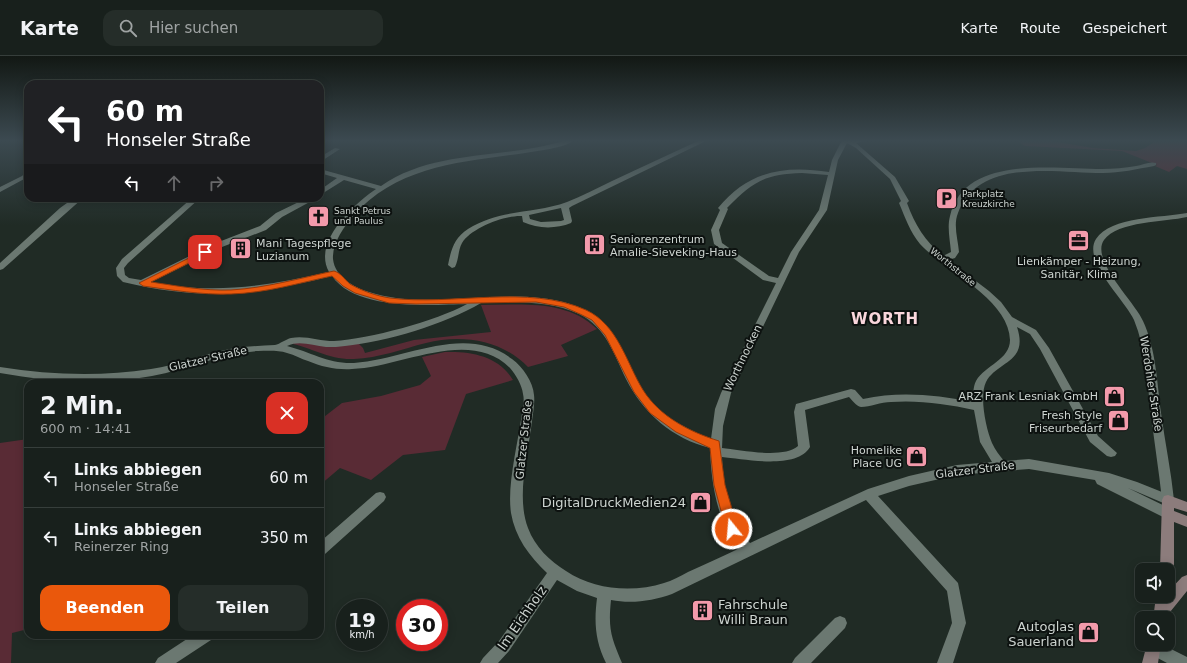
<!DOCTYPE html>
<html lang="de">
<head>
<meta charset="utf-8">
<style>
	body { margin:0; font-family:"DejaVu Sans",sans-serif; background:#252d29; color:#f1f3f6; height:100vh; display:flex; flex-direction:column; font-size:15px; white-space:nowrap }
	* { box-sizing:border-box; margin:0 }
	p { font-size:13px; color:#9fa3a3 }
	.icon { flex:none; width:22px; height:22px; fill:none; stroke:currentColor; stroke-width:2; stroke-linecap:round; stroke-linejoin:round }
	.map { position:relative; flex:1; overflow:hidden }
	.details { position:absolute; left:24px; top:323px; width:300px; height:260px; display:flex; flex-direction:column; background:#18201c; border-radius:12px; box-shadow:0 2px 10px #0003,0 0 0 1px #363e3b }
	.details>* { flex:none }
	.hud { position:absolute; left:24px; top:24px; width:300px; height:122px; border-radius:12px; box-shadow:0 2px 10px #0003,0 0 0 1px #363e3b; background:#202124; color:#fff; overflow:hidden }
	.tools { position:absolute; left:1135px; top:507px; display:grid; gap:8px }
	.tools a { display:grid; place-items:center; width:40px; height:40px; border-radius:8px; background:#18201c; box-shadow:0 2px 10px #0003,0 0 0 1px #363e3b; font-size:20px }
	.speed { position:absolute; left:336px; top:543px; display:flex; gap:8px; font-size:20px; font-weight:700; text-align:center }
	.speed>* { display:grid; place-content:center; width:52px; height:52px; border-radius:50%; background:#18201c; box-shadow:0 2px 10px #0003,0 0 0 1px #363e3b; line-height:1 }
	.speed small { font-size:10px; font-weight:400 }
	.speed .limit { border:6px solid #d22; background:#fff; color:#111 }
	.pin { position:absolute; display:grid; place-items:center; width:34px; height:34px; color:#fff; margin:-17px; border-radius:8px; box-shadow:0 2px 6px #0006 }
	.me { position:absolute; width:44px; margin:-22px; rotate:343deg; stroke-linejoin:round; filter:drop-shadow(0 0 3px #0008) }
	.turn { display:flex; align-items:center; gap:14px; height:84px; padding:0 16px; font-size:18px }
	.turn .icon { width:52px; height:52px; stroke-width:2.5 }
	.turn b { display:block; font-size:28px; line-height:34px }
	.lanes { display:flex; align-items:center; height:38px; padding:0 16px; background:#0003; justify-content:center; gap:20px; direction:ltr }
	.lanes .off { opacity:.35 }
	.round { display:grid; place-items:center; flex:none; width:42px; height:42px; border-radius:12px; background:#252d29 }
	.headline { display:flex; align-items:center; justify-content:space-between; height:68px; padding:0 16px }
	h1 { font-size:24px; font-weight:600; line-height:30px }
	.primary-button { display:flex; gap:8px; margin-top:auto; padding:8px 16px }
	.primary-button a { flex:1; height:46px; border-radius:12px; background:#ea580c; color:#fff; font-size:16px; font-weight:600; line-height:46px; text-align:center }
	.primary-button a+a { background:#252d29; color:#f1f3f6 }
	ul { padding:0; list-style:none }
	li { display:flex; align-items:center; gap:12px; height:60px; padding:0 16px; border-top:1px solid #363e3b }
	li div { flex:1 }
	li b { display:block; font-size:15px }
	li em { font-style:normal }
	header { display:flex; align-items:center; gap:24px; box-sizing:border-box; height:56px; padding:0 20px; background:#18201c; border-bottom:1px solid #363e3b }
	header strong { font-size:19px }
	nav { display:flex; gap:22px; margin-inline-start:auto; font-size:14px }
	.search { width:280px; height:36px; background:#252d29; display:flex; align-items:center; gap:10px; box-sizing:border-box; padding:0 14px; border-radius:12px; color:#9fa3a3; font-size:15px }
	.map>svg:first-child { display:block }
	.green { fill:#592b35 }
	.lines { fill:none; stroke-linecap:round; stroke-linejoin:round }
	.minor { fill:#6b7871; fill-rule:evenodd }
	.tertiary { fill:#6b7871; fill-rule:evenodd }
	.secondary { fill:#8c7c7c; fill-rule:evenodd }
	.route { fill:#ea580c; stroke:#983908 }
	.labels { text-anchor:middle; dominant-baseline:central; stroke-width:4; stroke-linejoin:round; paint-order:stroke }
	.far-poi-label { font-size:9px; fill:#cdd4d0; stroke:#0d1210; text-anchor:start }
	.far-street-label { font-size:9px; fill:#cdd4d0; stroke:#0d1210 }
	.poi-label { font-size:11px; fill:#cdd4d0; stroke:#0d1210; text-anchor:end }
	.street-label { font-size:11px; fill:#cdd4d0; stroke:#0d1210 }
	.near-poi-label { font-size:13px; fill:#cdd4d0; stroke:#0d1210; text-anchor:end }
	.near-street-label { font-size:13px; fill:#cdd4d0; stroke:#0d1210 }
	.district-label { font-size:15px; font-weight:bold; letter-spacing:1px; fill:#fad6dc; stroke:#0d1210 }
</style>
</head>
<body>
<header>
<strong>Karte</strong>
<div class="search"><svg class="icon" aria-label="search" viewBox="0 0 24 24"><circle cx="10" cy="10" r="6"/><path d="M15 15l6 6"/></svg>Hier suchen</div>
<nav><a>Karte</a><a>Route</a><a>Gespeichert</a></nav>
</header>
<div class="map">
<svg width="1187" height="607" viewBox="0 0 1187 607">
	<rect width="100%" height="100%" fill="#202b25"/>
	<path class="green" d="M1016,84H1046L1093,92L1136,95L1145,92L1153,87V84H1187V113L1177,110L1169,116L1155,110L1157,109L1122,95L1025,90Z
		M481,249C521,249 566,243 597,273L561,289L568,300L528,311C502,284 462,278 426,287C402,293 379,302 354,303C329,304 313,292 289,287L294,286L358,287L363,292L365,297L414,284L491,276Z
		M445,296C471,295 499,300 513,324L466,338L445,394L403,399L371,424L340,412L320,429V364L342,347L381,340L420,329L431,320L422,301Z
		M28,383V573L12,577L11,607H0V387Z"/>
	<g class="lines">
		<path class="minor" d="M566,84H575C562,93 540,94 525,97C463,106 398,109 353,160C344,171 332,187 333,203C335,221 353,231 369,236C430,256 505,229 567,247C623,264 619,303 649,343C659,356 673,365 687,372C694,377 702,381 711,383L715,353L721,337L776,227L763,224L714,188L711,174L720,154L718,152C748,115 784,109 829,116L832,104L842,84H868L867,85L856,87L895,121L909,145L907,147C915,169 925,185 943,200L951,196C950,184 947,171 950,160C964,98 1056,113 1102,113C1113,113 1125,112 1136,110C1142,109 1150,105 1156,107V109L1154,110C1137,113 1120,117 1103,117C1056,117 979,101 958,157C953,169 958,183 959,196L955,202L948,204L989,235L1001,246L1012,261L1036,274L1049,292L1098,380L1117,397L1115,400L1111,401L1107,400L1090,386L1040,293L1030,278L1017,271C1029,307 997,305 986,326C979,340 986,373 992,387C995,394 1000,400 1004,405L1029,403L1109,417L1137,426L1172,440L1174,444L1172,448L1168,449L1128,432L1173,454L1175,458L1173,462L1169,463L1165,462L1097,428L1095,424L1029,413L957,419L909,430L878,440L958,527L966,567L953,607H937L952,567L947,535L866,444L672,538C653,545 631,548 611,544C608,573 611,581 622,607H606C595,585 594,566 597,542L577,535L557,524L509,595L498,607H480L483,602L499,585L547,517C529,500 515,481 511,457C507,430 517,391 521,364C522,356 525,346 523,338C522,329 516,319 510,312C469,271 400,312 352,313C337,314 322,311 308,305C301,303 295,299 287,297C278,294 267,295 258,295C222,297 188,313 152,320C102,329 50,326 0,317V311C50,319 100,321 151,313C178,309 203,298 230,293C245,290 260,290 275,289C280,288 286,283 291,282C305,279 319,285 334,285C369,283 436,265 467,248C430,249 356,255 332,220C255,239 202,245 123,226L117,220L116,212L122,203L192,142H200L128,207L124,212L125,219L129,222L141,224L216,187L260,170L276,157L307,142H317L282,161L266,174L222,191L151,226C214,239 267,230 329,216C312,186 354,148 376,133L344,124L320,139V134L337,122L320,117V113L381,130C436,92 506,104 566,84ZM847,87L856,92L890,123L901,145L899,147C905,161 910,176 920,188C945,215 1009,243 1010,284C1010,304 985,309 976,325C973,331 973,339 973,346C936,339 900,335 863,343L855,334L851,333L796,348L794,356L798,390C784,403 740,394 722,392L723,370L731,337L799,196L827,154L838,104ZM802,117L828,119L819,154L791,196L778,222L769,220L722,187L719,174L728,153L727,152C753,126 764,118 802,117ZM481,247C513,246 549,244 579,258C606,271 614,298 626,323C643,357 673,383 710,392C711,426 717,465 738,493C722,501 705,508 688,516C680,520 672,525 664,527C633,537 594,534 566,515C550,505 535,491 528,472C516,441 528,398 532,365C533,357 535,347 534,339C533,326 523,311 512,303C465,267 405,304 354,307C328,308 311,296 287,290C300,284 313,290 326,291C333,291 339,291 345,290C386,286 445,268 481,247ZM849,341C852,344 856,350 861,351C870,351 881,346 891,346C919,344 947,348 974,354L980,386L992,406L957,409L909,420L868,433L750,487C731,464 723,431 722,401C744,403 797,414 810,391L805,354Z
			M700,84H708L572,150L569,152L572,165L571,167C556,173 538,173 523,166L522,160C505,159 471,172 462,187C458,194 459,203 455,211L452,212L448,209C451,194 454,182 468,173C499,153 534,158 567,146C582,140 597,132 612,125C641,111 671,98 700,84ZM561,152L564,164L561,165L541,166L530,163L529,159Z
			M335,92L340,93L320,106V101Z
			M28,114L26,122L0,136V131L22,120Z
			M74,142H83L3,213L0,214V207L60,152Z
			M380,436L384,437L386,441L384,445L325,498L320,500V486L376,437Z
			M840,560L845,562L847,567L845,572L811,607H792L795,602L835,562Z
			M193,579H213L211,584L176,607H155L158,602Z
			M1147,588H1161L1187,601V607H1167L1148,597L1146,592Z"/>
		<path class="tertiary" d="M1187,157V161C1166,166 1117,165 1104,184C1090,204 1135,246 1143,265C1156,293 1157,326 1161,357C1165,386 1171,415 1174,444L1172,448L1168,449L1164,448L1162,444C1159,415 1154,386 1151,357C1147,326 1146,293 1134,264C1125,244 1082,205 1096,183C1111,160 1162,162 1187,157Z"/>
		<path class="secondary" d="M1168,439L1187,446V456L1174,452V455L1187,460V471L1174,466V514L1172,518L1168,520V514H1160L1162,444L1164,440Z
			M1187,519V535L1166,561H1156L1154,556L1156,540H1168V536L1182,521Z
			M1147,588H1161L1158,607H1142Z"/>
	</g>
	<linearGradient id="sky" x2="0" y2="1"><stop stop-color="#121814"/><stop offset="0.5" stop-color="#3c4a51"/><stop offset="1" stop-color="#3c4a51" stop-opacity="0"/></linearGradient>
	<rect width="1187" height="169" fill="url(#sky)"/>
	<path class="route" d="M205,194L207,195V198L151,226C178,230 204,235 231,234C266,232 300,222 334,215C341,217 345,224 350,228C362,235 377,240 390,242C452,250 528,228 586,254C618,269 626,306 643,334C660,361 690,376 719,385L725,429L738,473L736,477L732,478L728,477L726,473L714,429L710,392L676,376L650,357L634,336L605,279L592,264L580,258L564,251L536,246L416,248L389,247L355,237L343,230L332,220C299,227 265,237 231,238C201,239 172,234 143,230L139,227Z"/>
	<defs>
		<symbol id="parking-square" viewBox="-11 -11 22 22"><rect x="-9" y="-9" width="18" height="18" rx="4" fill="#f39aab" stroke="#0d1210"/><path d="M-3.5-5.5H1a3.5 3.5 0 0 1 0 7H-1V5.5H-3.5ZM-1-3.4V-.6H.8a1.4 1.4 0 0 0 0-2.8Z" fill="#111"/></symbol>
		<symbol id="church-square" viewBox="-11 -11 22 22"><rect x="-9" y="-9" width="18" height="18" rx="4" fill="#f39aab" stroke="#0d1210"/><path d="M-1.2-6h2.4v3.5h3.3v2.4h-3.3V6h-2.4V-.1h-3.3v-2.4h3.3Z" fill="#111"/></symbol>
		<symbol id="office-square" viewBox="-11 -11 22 22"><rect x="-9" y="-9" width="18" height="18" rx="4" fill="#f39aab" stroke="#0d1210"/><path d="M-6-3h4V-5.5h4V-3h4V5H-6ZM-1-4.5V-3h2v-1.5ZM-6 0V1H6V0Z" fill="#111"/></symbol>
		<symbol id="building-square" viewBox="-11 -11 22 22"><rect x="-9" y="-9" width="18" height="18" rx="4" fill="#f39aab" stroke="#0d1210"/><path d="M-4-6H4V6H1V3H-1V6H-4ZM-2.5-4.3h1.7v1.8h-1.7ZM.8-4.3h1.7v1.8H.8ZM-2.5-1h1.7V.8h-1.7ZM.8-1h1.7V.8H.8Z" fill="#111"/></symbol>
		<symbol id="shop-square" viewBox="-11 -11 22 22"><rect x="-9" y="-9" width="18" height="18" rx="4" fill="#f39aab" stroke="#0d1210"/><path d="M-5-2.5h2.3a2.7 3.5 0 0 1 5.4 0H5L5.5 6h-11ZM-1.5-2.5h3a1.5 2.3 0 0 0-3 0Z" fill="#111"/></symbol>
	</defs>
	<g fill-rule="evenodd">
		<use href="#parking-square" x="934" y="130" width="25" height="25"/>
		<use href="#church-square" x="306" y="148" width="25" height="25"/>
		<use href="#office-square" x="1066" y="172" width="25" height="25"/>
		<use href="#building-square" x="582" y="176" width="25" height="25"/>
		<use href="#building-square" x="228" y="180" width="25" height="25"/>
		<use href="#shop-square" x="1102" y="328" width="25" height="25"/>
		<use href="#shop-square" x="1106" y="352" width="25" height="25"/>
		<use href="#shop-square" x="904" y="388" width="25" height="25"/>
		<use href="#shop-square" x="688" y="434" width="25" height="25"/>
		<use href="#building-square" x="690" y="542" width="25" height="25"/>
		<use href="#shop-square" x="1076" y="564" width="25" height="25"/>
	</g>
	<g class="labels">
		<g class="far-poi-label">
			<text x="962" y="138">Parkplatz<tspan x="962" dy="10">Kreuzkirche</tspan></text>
			<text x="334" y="155">Sankt Petrus<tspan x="334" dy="10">und Paulus</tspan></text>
		</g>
		<g class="far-street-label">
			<text transform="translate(953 211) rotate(39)">Worthstraße</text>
		</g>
		<g class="poi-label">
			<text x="610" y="183" text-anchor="start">Seniorenzentrum<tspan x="610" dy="13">Amalie-Sieveking-Haus</tspan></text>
			<text x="256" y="187" text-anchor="start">Mani Tagespflege<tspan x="256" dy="13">Luzianum</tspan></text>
			<text x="1079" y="205" text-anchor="middle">Lienkämper - Heizung,<tspan x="1079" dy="13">Sanitär, Klima</tspan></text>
			<text x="1098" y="340">ARZ Frank Lesniak GmbH</text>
			<text x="1102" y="359">Fresh Style<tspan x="1102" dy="13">Friseurbedarf</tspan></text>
			<text x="902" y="394">Homelike<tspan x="902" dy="13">Place UG</tspan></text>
		</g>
		<g class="street-label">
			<text transform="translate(743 302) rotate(-64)">Worthnocken</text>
			<text transform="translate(208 303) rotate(-13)">Glatzer Straße</text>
			<text transform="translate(1151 328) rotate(81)">Werdohler Straße</text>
			<text transform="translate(524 384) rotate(-84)">Glatzer Straße</text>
			<text transform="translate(975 414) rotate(-7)">Glatzer Straße</text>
		</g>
		<g class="near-poi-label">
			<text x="686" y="446">DigitalDruckMedien24</text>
			<text x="718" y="548" text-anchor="start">Fahrschule<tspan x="718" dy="15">Willi Braun</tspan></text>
			<text x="1074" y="570">Autoglas<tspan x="1074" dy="15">Sauerland</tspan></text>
		</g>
		<g class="near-street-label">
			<text transform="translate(522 562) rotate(-55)">Im Eichholz</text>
		</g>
		<g class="district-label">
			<text x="885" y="263">WORTH</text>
		</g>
	</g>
</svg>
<div class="tools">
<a><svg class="icon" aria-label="sound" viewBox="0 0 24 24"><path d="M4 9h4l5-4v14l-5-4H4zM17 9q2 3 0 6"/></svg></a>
<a><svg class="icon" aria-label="search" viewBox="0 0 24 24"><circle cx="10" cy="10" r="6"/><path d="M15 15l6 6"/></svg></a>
</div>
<div class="speed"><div>19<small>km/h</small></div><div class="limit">30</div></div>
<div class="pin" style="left:205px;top:196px;background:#d93025"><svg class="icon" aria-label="arrive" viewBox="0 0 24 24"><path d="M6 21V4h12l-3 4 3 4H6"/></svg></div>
<svg class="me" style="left:732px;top:473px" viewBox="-20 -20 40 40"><circle r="17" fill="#ea580c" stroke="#fff" stroke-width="3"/><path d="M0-11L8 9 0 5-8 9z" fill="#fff"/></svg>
<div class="hud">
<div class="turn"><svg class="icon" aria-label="left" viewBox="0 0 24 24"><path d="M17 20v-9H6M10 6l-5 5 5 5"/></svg><div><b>60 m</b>Honseler Straße</div></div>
<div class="lanes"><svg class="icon" aria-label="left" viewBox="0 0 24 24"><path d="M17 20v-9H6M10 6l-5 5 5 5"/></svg><svg class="icon off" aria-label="ahead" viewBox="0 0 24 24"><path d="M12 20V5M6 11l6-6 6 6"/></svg><svg class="icon off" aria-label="right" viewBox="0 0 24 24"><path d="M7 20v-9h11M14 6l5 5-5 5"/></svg></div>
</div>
<section class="details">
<div class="headline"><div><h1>2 Min.</h1><p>600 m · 14:41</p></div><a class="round" style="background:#d93025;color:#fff"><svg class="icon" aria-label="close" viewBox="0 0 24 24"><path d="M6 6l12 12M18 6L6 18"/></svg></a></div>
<ul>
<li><svg class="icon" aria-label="left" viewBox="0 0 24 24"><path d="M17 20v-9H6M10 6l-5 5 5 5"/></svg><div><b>Links abbiegen</b><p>Honseler Straße</p></div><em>60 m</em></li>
<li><svg class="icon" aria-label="left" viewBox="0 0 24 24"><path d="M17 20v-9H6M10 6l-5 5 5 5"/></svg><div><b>Links abbiegen</b><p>Reinerzer Ring</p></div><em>350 m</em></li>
</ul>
<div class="primary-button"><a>Beenden</a><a>Teilen</a></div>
</section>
</div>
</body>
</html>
